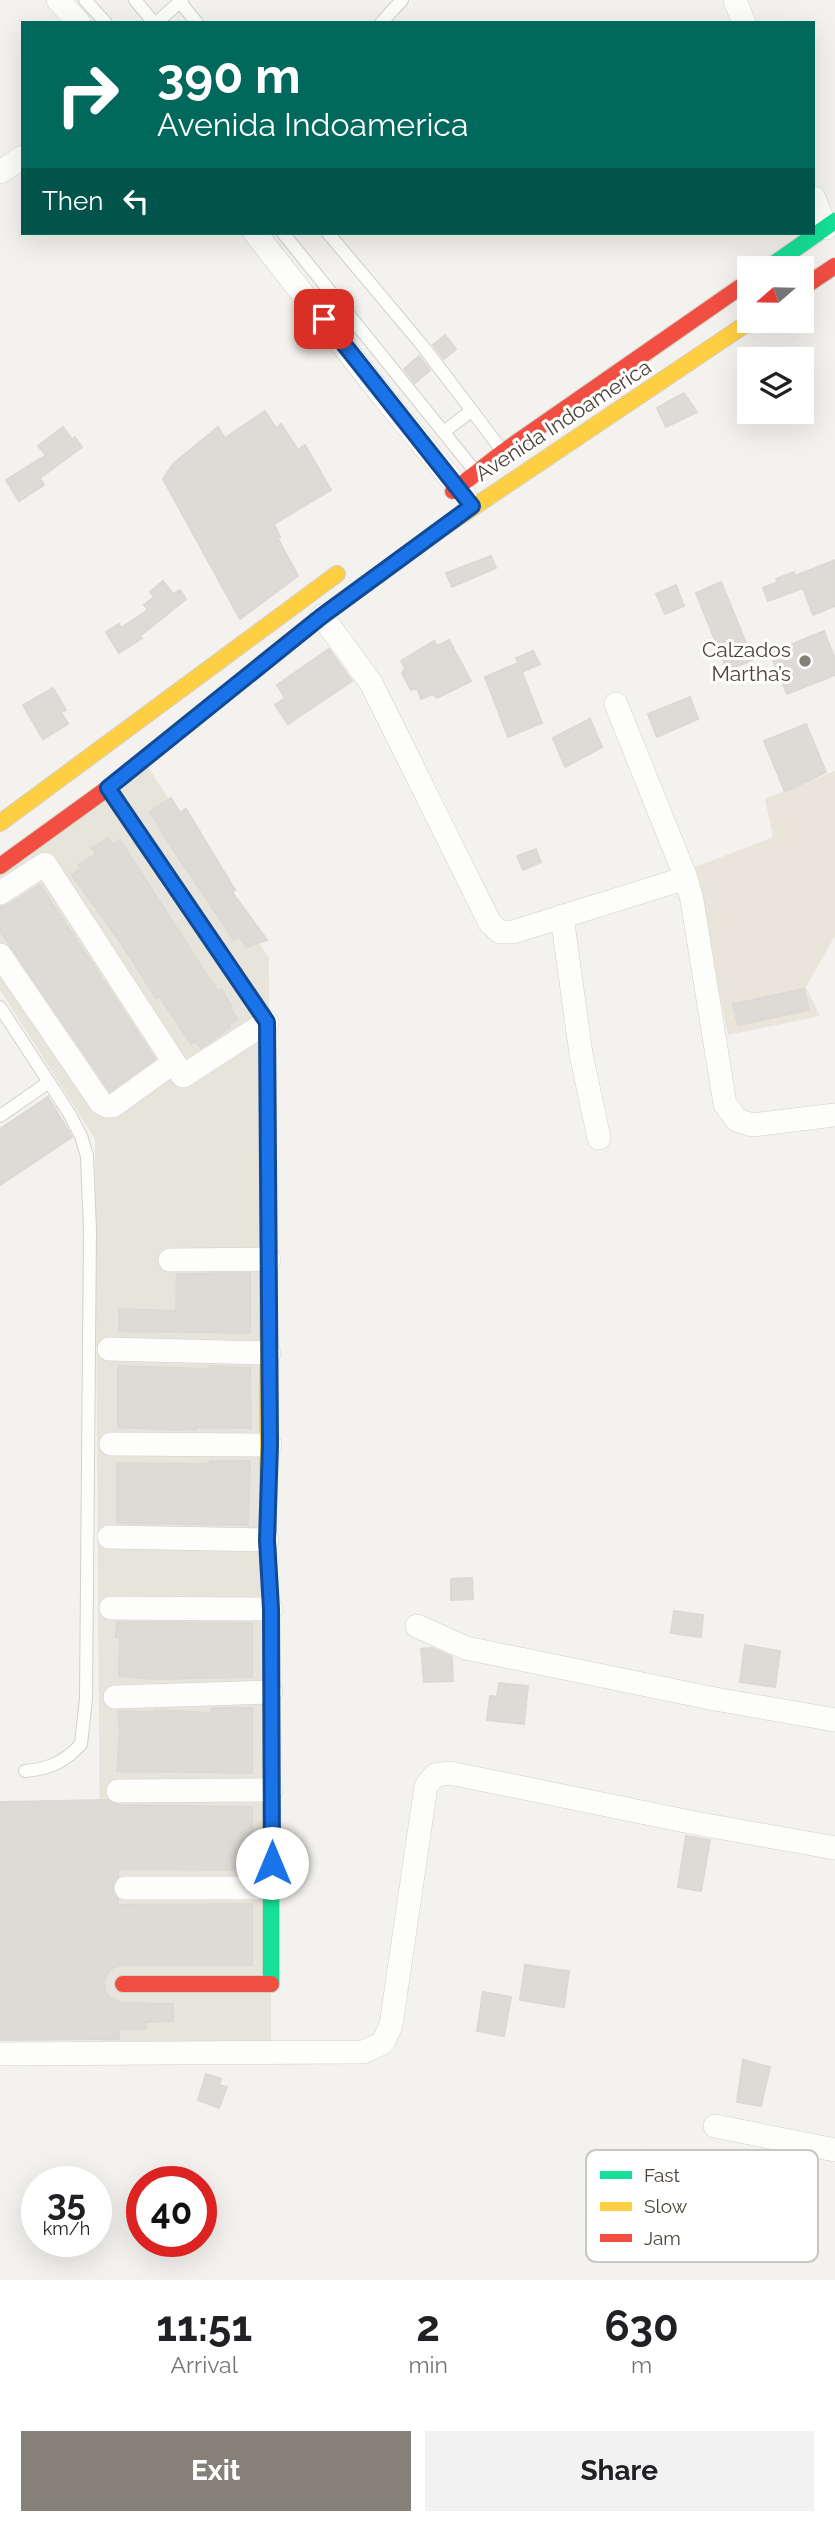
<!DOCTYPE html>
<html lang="en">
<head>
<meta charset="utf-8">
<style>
	body { margin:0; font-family:Raleway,sans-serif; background:#f2f2f2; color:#202124; height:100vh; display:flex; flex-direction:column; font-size:26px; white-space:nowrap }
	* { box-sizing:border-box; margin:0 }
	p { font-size:23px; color:#757577 }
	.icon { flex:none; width:38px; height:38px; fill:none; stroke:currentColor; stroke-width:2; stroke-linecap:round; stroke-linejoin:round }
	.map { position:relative; height:2280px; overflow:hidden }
	.sheet { display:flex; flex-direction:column; background:#fff; flex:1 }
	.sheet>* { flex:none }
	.hud { position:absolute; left:21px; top:21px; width:794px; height:214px; border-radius:0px; box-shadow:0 7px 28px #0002; background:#00695c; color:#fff; overflow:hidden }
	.needle { width:46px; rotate:250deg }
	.tools { position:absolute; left:737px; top:256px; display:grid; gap:14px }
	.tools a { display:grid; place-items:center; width:77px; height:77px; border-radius:0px; background:#fff; box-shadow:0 7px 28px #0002; font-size:35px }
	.speed { position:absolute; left:21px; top:2166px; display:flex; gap:14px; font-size:35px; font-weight:700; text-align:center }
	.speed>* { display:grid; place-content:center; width:91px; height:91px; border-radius:50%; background:#fff; box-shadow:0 7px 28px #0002; line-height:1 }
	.speed small { font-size:18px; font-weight:400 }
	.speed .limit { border:10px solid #d22; background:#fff; color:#111 }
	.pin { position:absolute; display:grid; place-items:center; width:60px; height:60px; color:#fff; margin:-30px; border-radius:14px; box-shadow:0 4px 10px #0006 }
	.me { position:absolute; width:77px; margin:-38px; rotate:0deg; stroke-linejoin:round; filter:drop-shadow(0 0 5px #0008) }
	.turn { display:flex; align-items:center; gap:24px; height:147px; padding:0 21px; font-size:32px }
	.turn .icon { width:91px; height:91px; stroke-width:2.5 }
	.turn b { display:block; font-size:49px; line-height:60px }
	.then { display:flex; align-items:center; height:66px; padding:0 21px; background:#0003; gap:14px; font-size:26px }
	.eta { display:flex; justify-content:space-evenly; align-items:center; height:119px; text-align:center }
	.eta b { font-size:42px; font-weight:700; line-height:49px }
	.primary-button { display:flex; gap:14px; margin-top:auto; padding:14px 21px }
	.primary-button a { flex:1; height:80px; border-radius:0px; background:#868178; color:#fff; font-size:28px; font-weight:700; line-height:80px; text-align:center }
	.primary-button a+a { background:#f2f2f2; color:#202124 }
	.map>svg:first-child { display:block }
	.residential { fill:#e7e4dc }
	.education { fill:#eae5da }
	.building { fill:#dedbd6; stroke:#dcd9d4; stroke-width:2 }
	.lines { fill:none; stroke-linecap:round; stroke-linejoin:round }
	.lane-casing { stroke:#d2d0cb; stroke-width:14 }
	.street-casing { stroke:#d2d0cb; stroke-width:24 }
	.fast-casing { stroke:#d3cfc5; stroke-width:18 }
	.slow-casing { stroke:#d3cfc5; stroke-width:18 }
	.jam-casing { stroke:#d3cfc5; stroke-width:18 }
	.lane { stroke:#fdfdfc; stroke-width:12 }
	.street { stroke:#fdfdfc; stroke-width:23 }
	.fast { stroke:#16e098; stroke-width:16 }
	.slow { stroke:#ffcf43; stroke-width:16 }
	.jam { stroke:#f24e42; stroke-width:16 }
	.route-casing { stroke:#114b97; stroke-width:18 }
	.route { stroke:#1a73e8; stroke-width:12 }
	.poi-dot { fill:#868178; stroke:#fff; stroke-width:2.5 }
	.labels { text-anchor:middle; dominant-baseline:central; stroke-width:6; stroke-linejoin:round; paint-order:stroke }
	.street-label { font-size:21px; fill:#4b4439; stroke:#fff }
	.poi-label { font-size:21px; fill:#4b4439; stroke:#fff; text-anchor:end }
	.key { fill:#fff; stroke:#c9c7c4; stroke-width:2 }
	.key-label { font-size:19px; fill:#4b4439 }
</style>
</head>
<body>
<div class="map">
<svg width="835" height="2280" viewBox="0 0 835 2280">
	<rect width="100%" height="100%" fill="#f4f2ee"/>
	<path class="residential" d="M147,765L269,958L271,2041H101L95,1139L0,990V869Z"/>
	<path class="education" d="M835,771V936L806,987L820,1016L728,1035L693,868L773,837L765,799Z"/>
	<path class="building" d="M445,335L456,349L444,359L433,345Z
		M419,356L430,370L415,383L404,369Z
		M684,393L697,412L666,427L657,408Z
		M265,411L276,428L281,424L298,450L305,445L331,490L274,524L280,537H277L298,576L240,619L163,479L173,464L218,427L225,438Z
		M63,427L72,439L75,437L82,447L40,478L44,485L19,501L6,480L46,455L38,446Z
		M491,556L496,568L452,587L446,573Z
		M835,560V606L813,615L803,588L768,601L763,588L778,582L776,579L794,572L795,576Z
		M163,581L173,594L180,590L186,599L140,636L142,638L119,653L106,632L119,624L121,628L148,610L144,605L154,597L150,592Z
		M721,582L753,660L727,670L696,593Z
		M676,585L684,606L665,614L656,594Z
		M824,631L835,659V675L787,694L770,653Z
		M449,640L471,681L437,698L433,694L421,699L417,688L411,690L402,673L405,668L401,661L434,641L437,646Z
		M329,649L352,681L288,724L275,705L285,698L277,685Z
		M533,651L540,664L522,672L542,723L508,737L485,677L518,663L516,658Z
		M53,688L66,710L61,712L68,724L43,739L23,705Z
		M690,697L698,719L657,737L648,714Z
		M590,719L602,747L565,767L553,738Z
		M806,724L826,772L785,792L764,741Z
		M171,798L180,813L186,809L235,890L232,892L267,940L246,947L239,937L234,940L172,848L150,812Z
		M108,838L113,845L120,840L212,983L218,991L221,989L232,1006L230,1007L237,1019L229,1025L230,1027L201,1048L196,1041L191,1044L159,996L156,998L123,946L72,875L81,868L79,865L96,854L92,848Z
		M536,849L541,862L523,870L517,856Z
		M40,885L155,1059L110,1091L0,931V907L8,905Z
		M804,989L809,1010L738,1025L733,1004Z
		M48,1097L72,1137L0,1185V1129Z
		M250,1273V1333L119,1331V1309L176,1311L177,1274Z
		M118,1366L210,1369V1366L250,1368L251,1428L197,1427V1429L176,1430L118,1427Z
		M210,1461H250L248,1525L117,1523V1463L210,1464Z
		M472,1578L473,1599L451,1600V1579Z
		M674,1611L703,1615L701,1637L671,1633Z
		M117,1622L252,1623V1677L154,1679L119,1676L120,1637H116Z
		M745,1645L780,1651L775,1687L740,1682Z
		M432,1648L452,1657L453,1681L424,1682L421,1649Z
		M499,1683L528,1686L524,1724L487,1720L490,1696L497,1697Z
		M212,1708H252V1773L117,1771L120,1732L118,1711L155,1712V1710L212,1713Z
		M108,1800L118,1805L252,1807V1870L118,1869V1877L112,1887L114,1894L118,1899V1905L252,1904V1965H123L114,1967L107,1974L104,1983L106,1993L113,2000L123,2003L173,2004V2021L146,2022V2029H119V2039L0,2040V1802Z
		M686,1836L710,1840L701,1891L678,1887Z
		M525,1965L569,1971L564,2007L520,2000Z
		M483,1992L511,1997L504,2036L477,2031Z
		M743,2060L770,2067L761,2106L737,2102Z
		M206,2074L221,2079L219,2085L227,2087L219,2108L198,2100Z
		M643,2150L681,2159L674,2193L636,2184Z"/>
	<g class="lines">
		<defs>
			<path id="lane" d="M85,0L106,23
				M135,0L154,23
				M180,2L197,23
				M156,23L182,0
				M381,23L402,0
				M283,233L474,470
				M328,233L422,345L501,449
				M445,431L471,411
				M0,1007L69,1113L81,1136L87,1156L90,1230L86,1699L81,1744C65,1762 49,1769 25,1771
				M0,1116L49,1082"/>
			<path id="street" d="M58,0L79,23
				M735,0L744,23
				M0,172L23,157
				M814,198L826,228
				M255,233L382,395L465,496
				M322,616L371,683L490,923L500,932H513L686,878L692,900L725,1104L737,1120L752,1125L835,1115
				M616,704L686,878
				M0,893L45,864L183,1076L267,1022
				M562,916L581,1054L599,1138
				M0,955L101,1103L107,1106H113L174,1062
				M170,1260L269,1259
				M109,1349L269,1353
				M111,1444L270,1445
				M109,1537L267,1540
				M111,1608L271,1609
				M417,1626L466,1648L715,1699L835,1720
				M115,1697L271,1692
				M118,1791L271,1790
				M126,1888H272
				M0,2054L363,2052L383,2043L391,2025L426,1786L435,1775L450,1773L695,1823L835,1848
				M715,2126L835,2150"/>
			<path id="fast" d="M768,268L835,221
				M217,700L322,616L444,527
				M268,1560L271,1609V1984"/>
			<path id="slow" d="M444,527L752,320
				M0,823L337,574
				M268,1560V1224"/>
			<path id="jam" d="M802,288L835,266
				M453,491L503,452L749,281
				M108,788L267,1022L268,1224
				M0,866L108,788L217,700
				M123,1984H271"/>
		</defs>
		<use href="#lane" class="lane-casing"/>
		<use href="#street" class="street-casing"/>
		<use href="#fast" class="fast-casing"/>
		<use href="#slow" class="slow-casing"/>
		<use href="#jam" class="jam-casing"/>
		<use href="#lane" class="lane"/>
		<use href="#street" class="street"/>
		<use href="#fast" class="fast"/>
		<use href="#slow" class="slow"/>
		<use href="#jam" class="jam"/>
	</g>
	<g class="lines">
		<defs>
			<path id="route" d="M272,1863L271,1609L267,1540L270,1445L267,1022L108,788L322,616L472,506L324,319"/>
		</defs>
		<use href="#route" class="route-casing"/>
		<use href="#route" class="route"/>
	</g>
	<circle class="poi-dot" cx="805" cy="661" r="7"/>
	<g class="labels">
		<g class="street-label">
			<text transform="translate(563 420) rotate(-33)">Avenida Indoamerica</text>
		</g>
		<g class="poi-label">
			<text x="791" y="649">Calzados<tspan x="791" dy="24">Martha’s</tspan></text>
		</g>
	</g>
	<rect x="586" y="2150" width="232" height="112" rx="10" class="key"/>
	<rect x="600" y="2171" width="32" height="8" fill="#16e098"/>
	<rect x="600" y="2202" width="32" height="9" fill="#ffcf43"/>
	<rect x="600" y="2234" width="32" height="8" fill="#f24e42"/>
	<g class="key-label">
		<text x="644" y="2182">Fast</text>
		<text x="644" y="2213">Slow</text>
		<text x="644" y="2245">Jam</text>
	</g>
</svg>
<div class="tools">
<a><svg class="needle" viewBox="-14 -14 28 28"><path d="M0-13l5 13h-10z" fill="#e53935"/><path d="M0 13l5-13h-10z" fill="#757577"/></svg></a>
<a><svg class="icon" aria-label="layers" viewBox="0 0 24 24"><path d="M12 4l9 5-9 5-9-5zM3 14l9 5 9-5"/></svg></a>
</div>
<div class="speed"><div>35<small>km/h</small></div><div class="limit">40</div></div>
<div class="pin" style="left:324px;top:319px;background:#d93025"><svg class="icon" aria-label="arrive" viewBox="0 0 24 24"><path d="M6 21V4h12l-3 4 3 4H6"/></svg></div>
<svg class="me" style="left:272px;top:1863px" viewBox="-20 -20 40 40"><circle r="19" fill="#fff"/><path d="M0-13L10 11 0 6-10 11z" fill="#1a73e8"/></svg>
<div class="hud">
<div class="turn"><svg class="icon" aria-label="right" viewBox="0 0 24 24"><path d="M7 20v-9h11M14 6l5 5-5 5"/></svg><div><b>390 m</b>Avenida Indoamerica</div></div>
<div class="then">Then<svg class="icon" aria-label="left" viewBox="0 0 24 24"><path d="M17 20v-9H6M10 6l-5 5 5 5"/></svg></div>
</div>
</div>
<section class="sheet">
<div class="eta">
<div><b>11:51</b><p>Arrival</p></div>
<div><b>2</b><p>min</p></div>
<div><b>630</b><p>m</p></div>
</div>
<div class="primary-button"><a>Exit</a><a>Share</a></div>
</section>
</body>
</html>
